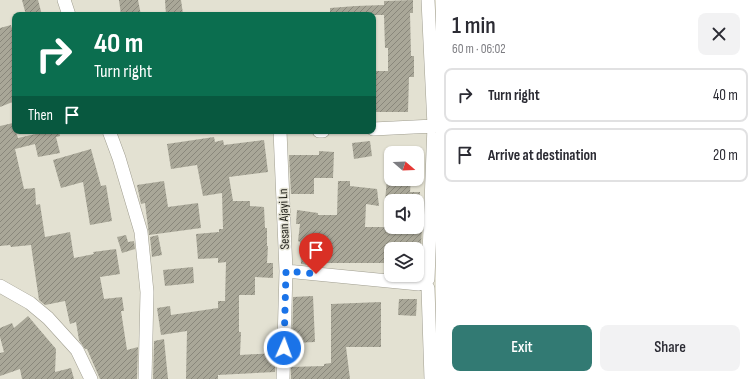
<!DOCTYPE html>
<html lang="en">
<head>
<meta charset="utf-8">
<style>
	body { margin:0; font-family:"Sofia Sans Condensed",sans-serif; background:#f2f2f3; color:#2b2b33; height:100vh; display:flex; flex-direction:column; font-size:15px; white-space:nowrap }
	* { box-sizing:border-box; margin:0 }
	p { font-size:13px; color:#7c7c81 }
	.icon { flex:none; width:22px; height:22px; fill:none; stroke:currentColor; stroke-width:2; stroke-linecap:round; stroke-linejoin:round }
	.map { position:relative; flex:1; overflow:hidden }
	.drawer { display:flex; flex-direction:column; background:#fff; width:320px }
	.drawer>* { flex:none }
	.top-card { position:absolute; left:12px; top:12px; width:364px; height:122px; border-radius:8px; box-shadow:0 1px 3px #0004; background:#0b6e4f; color:#fff; overflow:hidden }
	.needle { width:26px; rotate:109deg }
	.tools { position:absolute; left:384px; top:146px; display:grid; gap:8px }
	.tools a { display:grid; place-items:center; width:40px; height:40px; border-radius:8px; background:#fff; box-shadow:0 1px 3px #0004; font-size:20px }
	.pin { position:absolute; display:grid; place-items:center; width:34px; height:34px; color:#fff; margin:-41px -17px; border-radius:50% 50% 50% 0; rotate:-45deg; box-shadow:0 0 4px #0007 }
	.pin .icon { rotate:45deg }
	.me { position:absolute; width:44px; margin:-22px; rotate:2deg; stroke-linejoin:round; filter:drop-shadow(0 0 3px #0008) }
	.turn { display:flex; align-items:center; gap:14px; height:84px; padding:0 16px; font-size:18px }
	.turn .icon { width:52px; height:52px; stroke-width:2.5 }
	.turn b { display:block; font-size:28px; line-height:34px }
	.then { display:flex; align-items:center; height:38px; padding:0 16px; background:#0003; gap:8px; font-size:15px }
	.round { display:grid; place-items:center; flex:none; width:42px; height:42px; border-radius:8px; background:#f2f2f3 }
	.headline { display:flex; align-items:center; justify-content:space-between; height:68px; padding:0 16px }
	h1 { font-size:24px; font-weight:600; line-height:30px }
	.cta { display:flex; gap:8px; margin-top:auto; padding:8px 16px }
	.cta a { flex:1; height:46px; border-radius:8px; background:#327a73; color:#fff; font-size:16px; font-weight:600; line-height:46px; text-align:center }
	.cta a+a { background:#f2f2f3; color:#2b2b33 }
	ul { padding:0; list-style:none }
	li { display:flex; align-items:center; gap:12px; height:54px; margin:0 8px 6px; padding:0 8px; border:2px solid #e1e1e2; border-radius:8px }
	li div { flex:1 }
	li b { display:block; font-size:15px }
	li em { font-style:normal }
	main { display:flex; flex:1; min-height:0 }
	.map>svg:first-child { display:block }
	.building { fill:url(#building-hatch) }
	.lines { fill:none; stroke-linecap:round; stroke-linejoin:round }
	.minor-casing { stroke:#a09e90; stroke-width:14 }
	.minor { stroke:#fff; stroke-width:13 }
	.route { stroke:#1a73e8; stroke-width:7; stroke-dasharray:0 12.6 }
	.labels { text-anchor:middle; dominant-baseline:central; stroke-width:3; stroke-linejoin:round; paint-order:stroke }
	.street-label { font-size:13px; fill:#1f1f19; stroke:#e3e1d2 }
</style>
</head>
<body>
<main>
<div class="map">
<svg width="436" height="379" viewBox="0 0 436 379">
	<defs>
		<pattern id="building-hatch" width="6" height="6" patternUnits="userSpaceOnUse"><rect width="6" height="6" fill="#a9a798"/><path d="M-1 1l2-2M0 6l6-6M5 7l2-2" fill="none" stroke="#89877b"/></pattern>
	</defs>
	<rect width="100%" height="100%" fill="#e3e1d2"/>
	<path class="building" d="M22,0H38L42,15H26Z
		M119,0H138L141,15H121Z
		M165,0H181L183,14L166,15Z
		M413,0V13H410L411,56H414V77H409L408,112H373V71H388V48H385L384,15H330V8L356,6L384,5V1Z
		M11,25L15,39V101L0,107V28Z
		M13,123L18,138L49,131H59L60,136L56,137L60,153L38,157L35,144L15,149L24,189L35,188L36,205L40,204L45,237L70,232L74,258L94,254L93,252L116,249L120,274L100,277L104,299L122,297L124,311H121L127,350L138,347L137,379H100L87,349H85L79,340L76,322L70,324L65,301L45,305L39,300L31,245L11,247L10,245L0,246V126Z
		M214,137L215,142L223,140L224,145L264,140L268,172L229,177L233,201H250V206L264,207L265,228H267V246H268L267,263H273V278L255,277V295H239V332H241L240,355L276,353L275,372L218,375V379H186L187,331L161,335L157,308L170,306L171,315L218,308V301H225L226,262L218,263V258L198,259L196,234L219,232V229H223L222,193L203,196L197,165L171,169L167,144Z
		M370,141L372,156L354,159L352,143Z
		M91,149L101,186L106,185L112,221L90,225L83,182L61,188L53,160Z
		M319,151L334,152L333,178H314V194H291L289,155H319Z
		M387,179H411L410,192H420V201H385Z
		M164,181L168,207L198,203L201,228L149,235L145,203L141,204L137,185Z
		M338,181H350V186L377,189L379,206L366,204L365,227H422L421,249H391V259H385V263H320V265H310L301,264L300,242L298,241L300,224H296L297,210L318,213V215H337Z
		M126,235L128,242L134,241L135,249L122,253L117,237Z
		M158,235L162,255L152,257L150,237Z
		M193,267L194,283L165,286L163,270Z
		M313,296L315,342L292,343L293,297Z
		M399,299H417L416,316L398,315Z
		M381,302V347H346L350,379H291V367L324,366V364L331,363V304Z
		M28,316L56,349L55,372L71,368L74,379H22L20,369L0,376V353L4,352L0,337V328L12,323L14,328Z
		M164,339L168,379H153L154,341Z"/>
	<g class="lines">
		<defs>
			<path id="minor" d="M64,0L69,15
				M428,0L434,126L428,279
				M373,129L434,126
				M109,131L119,158L141,232L147,292L145,379
				M280,131L286,271L283,379
				M319,131H323
				M286,271L419,284
				M0,286L30,303L48,318L77,350L91,379
				M428,288L431,379"/>
		</defs>
		<use href="#minor" class="minor-casing"/>
		<use href="#minor" class="minor"/>
	</g>
	<g class="lines">
		<path class="route" d="M284,348L286,271L316,274"/>
	</g>
	<g class="labels">
		<g class="street-label">
			<text transform="translate(284 219) rotate(-92)">Sesan Ajayi Ln</text>
		</g>
	</g>
</svg>
<div class="tools">
<a><svg class="needle" viewBox="-14 -14 28 28"><path d="M0-13l5 13h-10z" fill="#e53935"/><path d="M0 13l5-13h-10z" fill="#7c7c81"/></svg></a>
<a><svg class="icon" aria-label="sound" viewBox="0 0 24 24"><path d="M4 9h4l5-4v14l-5-4H4zM17 9q2 3 0 6"/></svg></a>
<a><svg class="icon" aria-label="layers" viewBox="0 0 24 24"><path d="M12 4l9 5-9 5-9-5zM3 14l9 5 9-5"/></svg></a>
</div>
<div class="pin" style="left:316px;top:274px;background:#d93025"><svg class="icon" aria-label="arrive" viewBox="0 0 24 24"><path d="M6 21V4h12l-3 4 3 4H6"/></svg></div>
<svg class="me" style="left:284px;top:348px" viewBox="-20 -20 40 40"><circle r="17" fill="#1a73e8" stroke="#fff" stroke-width="3"/><path d="M0-11L8 9 0 5-8 9z" fill="#fff"/></svg>
<div class="top-card">
<div class="turn"><svg class="icon" aria-label="right" viewBox="0 0 24 24"><path d="M7 20v-9h11M14 6l5 5-5 5"/></svg><div><b>40 m</b>Turn right</div></div>
<div class="then">Then<svg class="icon" aria-label="arrive" viewBox="0 0 24 24"><path d="M6 21V4h12l-3 4 3 4H6"/></svg></div>
</div>
</div>
<section class="drawer">
<div class="headline"><div><h1>1 min</h1><p>60 m · 06:02</p></div><a class="round"><svg class="icon" aria-label="close" viewBox="0 0 24 24"><path d="M6 6l12 12M18 6L6 18"/></svg></a></div>
<ul>
<li><svg class="icon" aria-label="right" viewBox="0 0 24 24"><path d="M7 20v-9h11M14 6l5 5-5 5"/></svg><div><b>Turn right</b></div><em>40 m</em></li>
<li><svg class="icon" aria-label="arrive" viewBox="0 0 24 24"><path d="M6 21V4h12l-3 4 3 4H6"/></svg><div><b>Arrive at destination</b></div><em>20 m</em></li>
</ul>
<div class="cta"><a>Exit</a><a>Share</a></div>
</section>
</main>
</body>
</html>
